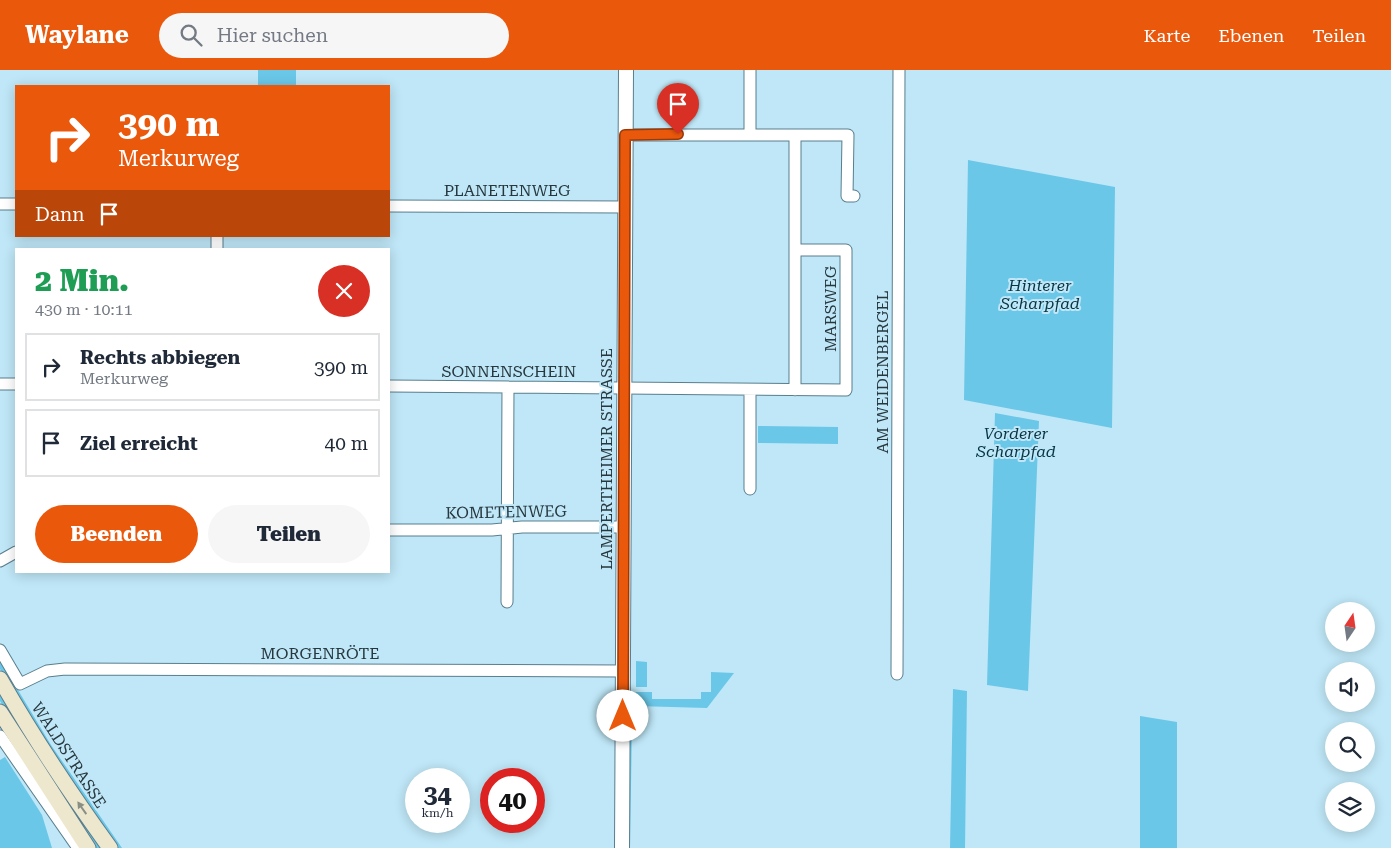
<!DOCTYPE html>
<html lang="de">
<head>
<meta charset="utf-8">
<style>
	body { margin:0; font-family:"Roboto Serif",serif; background:#f6f6f7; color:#1f2937; height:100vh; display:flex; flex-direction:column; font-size:19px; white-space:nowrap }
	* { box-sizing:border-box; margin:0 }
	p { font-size:16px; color:#747a83 }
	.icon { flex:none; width:28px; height:28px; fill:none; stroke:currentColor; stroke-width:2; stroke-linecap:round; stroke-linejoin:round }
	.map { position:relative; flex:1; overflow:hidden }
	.side { position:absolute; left:15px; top:178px; width:375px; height:325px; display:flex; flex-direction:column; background:#fff; border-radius:0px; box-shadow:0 2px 12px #0003 }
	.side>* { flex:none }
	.top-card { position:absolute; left:15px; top:15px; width:375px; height:152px; border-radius:0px; box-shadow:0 2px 12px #0003; background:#ea580c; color:#fff; overflow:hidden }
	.needle { width:32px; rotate:13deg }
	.fabs { position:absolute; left:1325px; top:532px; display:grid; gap:10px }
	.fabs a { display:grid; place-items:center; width:50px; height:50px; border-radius:50%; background:#fff; box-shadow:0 2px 12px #0003; font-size:25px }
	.speed { position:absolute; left:405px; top:698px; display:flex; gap:10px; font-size:25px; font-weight:700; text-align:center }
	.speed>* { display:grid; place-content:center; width:65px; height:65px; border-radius:50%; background:#fff; box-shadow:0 2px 12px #0003; line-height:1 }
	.speed small { font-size:12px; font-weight:400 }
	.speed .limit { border:8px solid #d22; background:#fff; color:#111 }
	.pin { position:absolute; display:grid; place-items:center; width:42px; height:42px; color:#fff; margin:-51px -21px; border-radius:50% 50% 50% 0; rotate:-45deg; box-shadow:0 0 5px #0007 }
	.pin .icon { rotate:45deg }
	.me { position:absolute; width:55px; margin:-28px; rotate:0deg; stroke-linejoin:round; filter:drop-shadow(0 0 4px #0008) }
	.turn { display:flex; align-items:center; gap:18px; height:105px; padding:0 20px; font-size:22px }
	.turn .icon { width:65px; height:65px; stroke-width:2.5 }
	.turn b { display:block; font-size:35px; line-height:42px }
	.then { display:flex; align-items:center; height:48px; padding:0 20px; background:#0003; gap:10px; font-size:19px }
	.round { display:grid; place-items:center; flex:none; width:52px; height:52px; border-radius:26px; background:#f6f6f7 }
	.head { display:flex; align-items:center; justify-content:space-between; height:85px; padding:0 20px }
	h1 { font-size:30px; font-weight:800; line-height:38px; color:#1e9e55 }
	.action { display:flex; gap:10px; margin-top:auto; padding:10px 20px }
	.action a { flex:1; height:58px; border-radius:30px; background:#ea580c; color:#fff; font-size:20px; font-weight:800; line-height:58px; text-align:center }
	.action a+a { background:#f6f6f7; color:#1f2937 }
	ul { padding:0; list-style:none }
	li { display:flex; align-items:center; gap:15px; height:68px; margin:0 10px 8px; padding:0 10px; border:2px solid #e0e1e3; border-radius:0px }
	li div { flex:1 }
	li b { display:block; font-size:19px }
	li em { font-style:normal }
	header { display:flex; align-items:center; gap:30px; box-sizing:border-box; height:70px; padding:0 25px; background:#ea580c; color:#fff }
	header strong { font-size:24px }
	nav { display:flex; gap:28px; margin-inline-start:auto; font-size:18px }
	.search { width:350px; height:45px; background:#f6f6f7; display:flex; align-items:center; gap:12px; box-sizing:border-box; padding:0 18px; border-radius:28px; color:#747a83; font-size:19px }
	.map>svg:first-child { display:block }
	.green { fill:#6ac7e8 }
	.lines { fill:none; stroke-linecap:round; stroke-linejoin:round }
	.minor-casing { stroke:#597e8d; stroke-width:13 }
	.tertiary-casing { stroke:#597e8d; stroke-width:16 }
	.secondary-casing { stroke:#597e8d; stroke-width:17 }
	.minor { stroke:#fff; stroke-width:11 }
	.tertiary { stroke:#fff; stroke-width:14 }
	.secondary { stroke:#ede7ce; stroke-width:15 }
	.oneway { fill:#8a8f86 }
	.route-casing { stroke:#983908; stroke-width:12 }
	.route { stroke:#ea580c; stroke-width:9 }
	.labels { text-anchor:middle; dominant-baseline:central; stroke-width:4; stroke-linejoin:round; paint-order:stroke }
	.street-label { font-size:16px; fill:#27373e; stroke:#bfe7f7 }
	.park-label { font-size:16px; font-style:italic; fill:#083543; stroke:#bfe7f7 }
</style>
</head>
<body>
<header>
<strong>Waylane</strong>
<div class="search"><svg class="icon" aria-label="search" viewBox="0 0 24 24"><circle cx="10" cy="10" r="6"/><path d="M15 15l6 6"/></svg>Hier suchen</div>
<nav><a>Karte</a><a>Ebenen</a><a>Teilen</a></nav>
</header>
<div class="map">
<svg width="1391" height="778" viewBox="0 0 1391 778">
	<rect width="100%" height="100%" fill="#bfe7f7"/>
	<path class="green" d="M258,0H296V16H258Z
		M968,90L1115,117L1112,358L964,330Z
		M995,343L1039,351L1028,621L987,615Z
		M758,356L838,357V374L758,373Z
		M0,590L51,675L122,778H116L47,676L0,599Z
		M636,591L647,592V617H636Z
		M711,602L734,603L707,638L636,636V622H652V629H701V622H711Z
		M0,619L104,778H94L28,679L0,631Z
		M953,619L967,621L965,778H950Z
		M1140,646L1177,652V778H1140Z
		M628,651L632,653L630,778H627Z
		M5,687L42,745L52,778H0V690Z"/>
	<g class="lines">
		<defs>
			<path id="minor" d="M750,64V0
				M625,65H848L847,126H854
				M0,134H16
				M389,136L625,137
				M217,179V166
				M0,314H16
				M389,316L846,320V180H795
				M750,320V419
				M795,320V65
				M389,460H492L522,457H623
				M0,491L16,482
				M507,532L508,317
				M0,580L20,614L47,601L65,599L623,601
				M897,604L899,0
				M0,666L78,778"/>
			<path id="tertiary" d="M622,778L626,0"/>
			<path id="secondary" d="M0,609C33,667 71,724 110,778
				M0,642L88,778"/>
		</defs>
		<use href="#minor" class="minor-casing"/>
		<use href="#tertiary" class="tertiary-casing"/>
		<use href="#secondary" class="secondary-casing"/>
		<use href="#minor" class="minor"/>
		<use href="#tertiary" class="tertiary"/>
		<use href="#secondary" class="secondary"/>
	</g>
	<defs><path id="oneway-solid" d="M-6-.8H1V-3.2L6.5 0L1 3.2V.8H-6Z" transform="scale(1.25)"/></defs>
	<use class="oneway" href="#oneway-solid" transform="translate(82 738) rotate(-125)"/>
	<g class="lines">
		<defs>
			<path id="route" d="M623,646L625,65L678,64"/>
		</defs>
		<use href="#route" class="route-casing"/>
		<use href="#route" class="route"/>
	</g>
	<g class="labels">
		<g class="street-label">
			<text x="507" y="120">PLANETENWEG</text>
			<text transform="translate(830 239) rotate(-90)">MARSWEG</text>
			<text x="509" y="301">SONNENSCHEIN</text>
			<text transform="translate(882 302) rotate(-90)">AM WEIDENBERGEL</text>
			<text transform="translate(606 389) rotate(-90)">LAMPERTHEIMER STRASSE</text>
			<text transform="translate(506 442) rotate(-1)">KOMETENWEG</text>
			<text x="320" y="583">MORGENRÖTE</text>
			<text transform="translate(69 685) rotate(57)">WALDSTRASSE</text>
		</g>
		<g class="park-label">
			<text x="1040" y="215">Hinterer<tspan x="1040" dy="18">Scharpfad</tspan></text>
			<text x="1016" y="363">Vorderer<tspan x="1016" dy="18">Scharpfad</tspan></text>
		</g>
	</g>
</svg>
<div class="fabs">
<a><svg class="needle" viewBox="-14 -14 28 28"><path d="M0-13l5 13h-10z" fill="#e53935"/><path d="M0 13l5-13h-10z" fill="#747a83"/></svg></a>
<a><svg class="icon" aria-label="sound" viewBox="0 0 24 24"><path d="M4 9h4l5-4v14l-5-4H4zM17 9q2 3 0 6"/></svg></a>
<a><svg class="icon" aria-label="search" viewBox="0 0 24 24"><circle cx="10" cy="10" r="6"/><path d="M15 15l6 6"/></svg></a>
<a><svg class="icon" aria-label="layers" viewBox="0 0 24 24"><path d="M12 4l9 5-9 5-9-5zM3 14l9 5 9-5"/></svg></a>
</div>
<div class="speed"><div>34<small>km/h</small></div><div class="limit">40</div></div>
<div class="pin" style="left:678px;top:64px;background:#d93025"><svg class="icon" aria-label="arrive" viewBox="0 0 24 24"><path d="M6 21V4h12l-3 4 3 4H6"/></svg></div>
<svg class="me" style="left:623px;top:646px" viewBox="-20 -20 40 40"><circle r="19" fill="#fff"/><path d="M0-13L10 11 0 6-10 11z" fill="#ea580c"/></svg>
<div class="top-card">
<div class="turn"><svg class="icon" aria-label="right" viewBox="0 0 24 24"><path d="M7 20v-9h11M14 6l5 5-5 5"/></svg><div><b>390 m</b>Merkurweg</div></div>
<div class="then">Dann<svg class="icon" aria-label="arrive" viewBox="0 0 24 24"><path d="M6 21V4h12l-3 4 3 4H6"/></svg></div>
</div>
<section class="side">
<div class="head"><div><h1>2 Min.</h1><p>430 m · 10:11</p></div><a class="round" style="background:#d93025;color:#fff"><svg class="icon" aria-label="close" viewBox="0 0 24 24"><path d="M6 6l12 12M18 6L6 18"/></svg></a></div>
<ul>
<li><svg class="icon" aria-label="right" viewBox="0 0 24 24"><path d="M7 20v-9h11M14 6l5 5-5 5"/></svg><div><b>Rechts abbiegen</b><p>Merkurweg</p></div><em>390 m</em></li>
<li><svg class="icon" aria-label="arrive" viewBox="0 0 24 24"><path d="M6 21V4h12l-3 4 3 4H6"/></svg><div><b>Ziel erreicht</b></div><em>40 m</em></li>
</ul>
<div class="action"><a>Beenden</a><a>Teilen</a></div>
</section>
</div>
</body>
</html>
